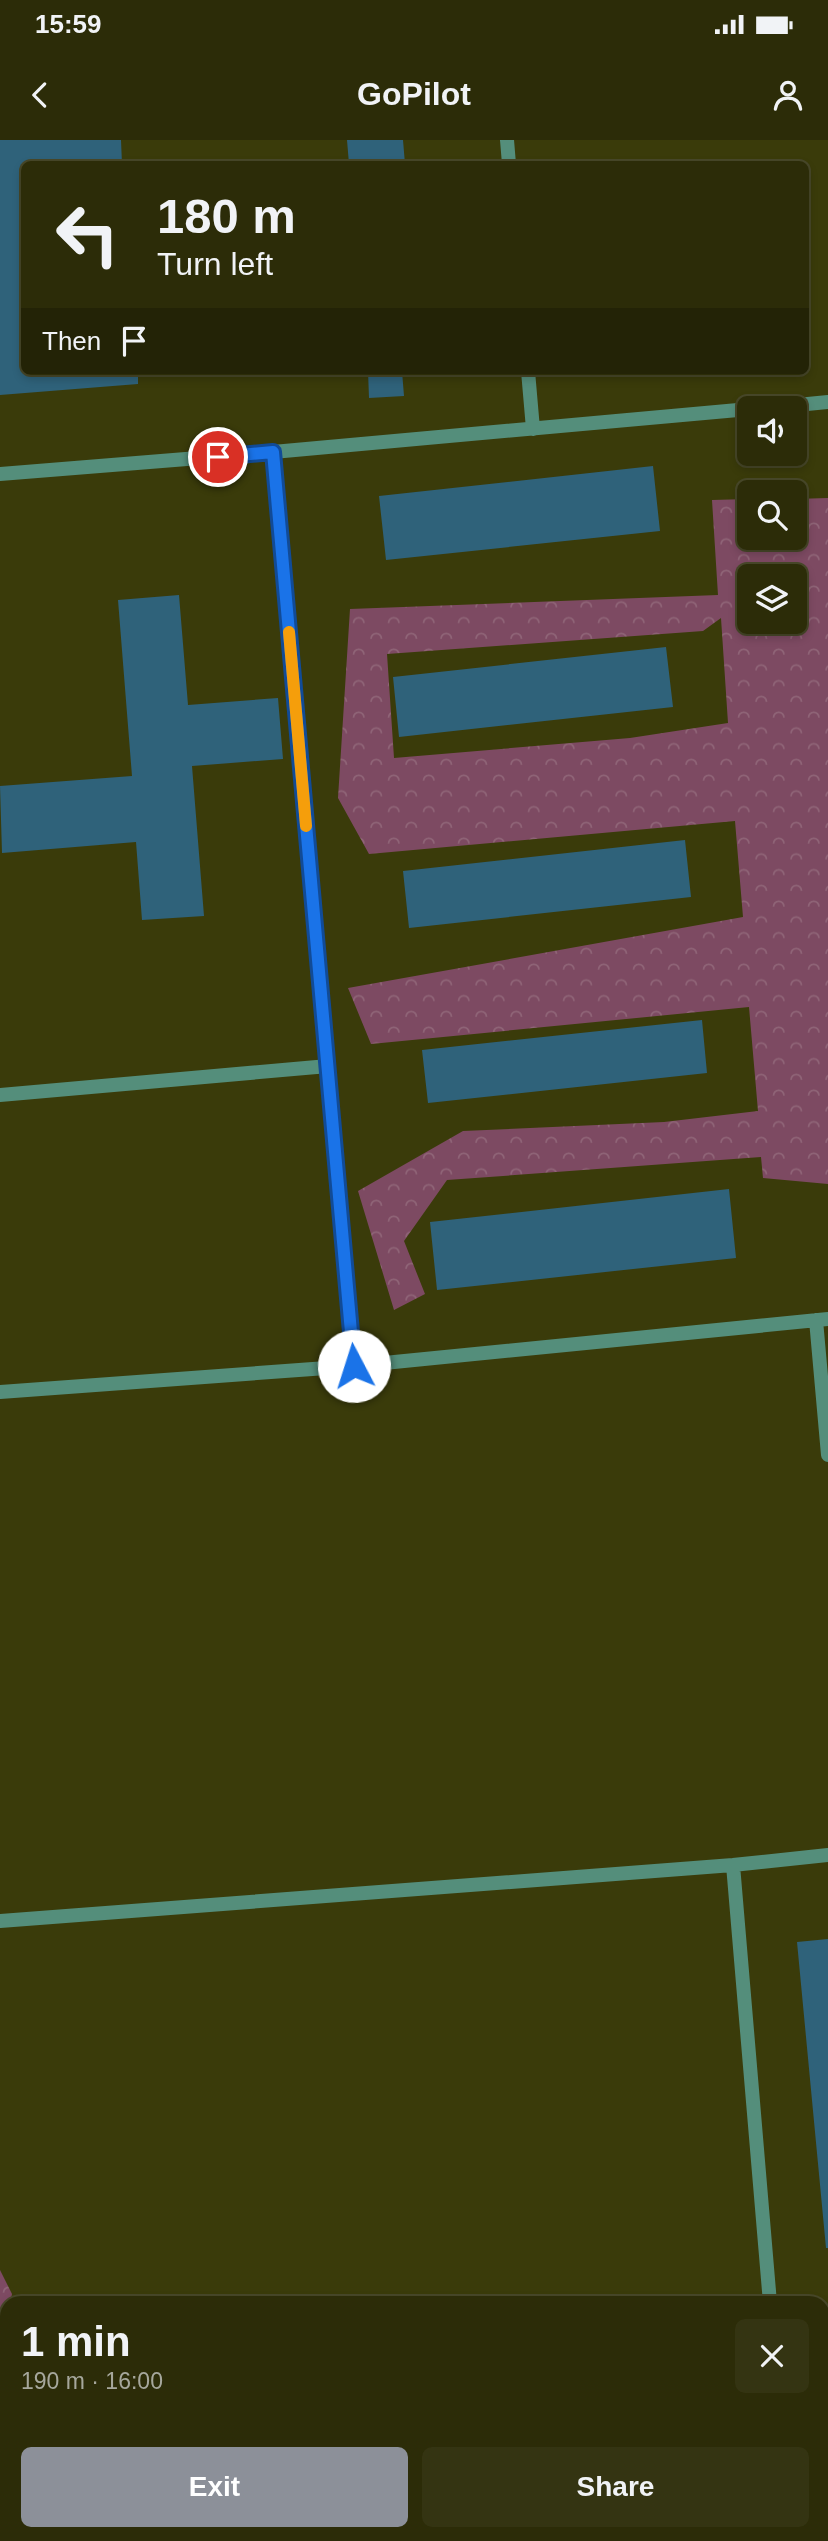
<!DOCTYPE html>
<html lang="en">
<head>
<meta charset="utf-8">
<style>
	body { margin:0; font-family:Arial,sans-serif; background:#343412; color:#f1f3f6; height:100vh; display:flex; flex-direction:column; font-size:26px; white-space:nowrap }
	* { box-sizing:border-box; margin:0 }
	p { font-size:23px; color:#a6a79c }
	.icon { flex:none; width:38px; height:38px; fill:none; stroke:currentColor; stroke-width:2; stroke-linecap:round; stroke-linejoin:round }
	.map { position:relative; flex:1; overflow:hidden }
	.drawer { position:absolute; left:0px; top:2156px; width:830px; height:245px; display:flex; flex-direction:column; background:#2c2c08; border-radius:21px 21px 0 0; box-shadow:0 4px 10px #0003,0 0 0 2px #484829 }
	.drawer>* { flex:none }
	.hud { position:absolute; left:21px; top:21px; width:788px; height:214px; border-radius:10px; box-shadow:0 4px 10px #0003,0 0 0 2px #484829; background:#2c2c08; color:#f1f3f6; overflow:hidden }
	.buttons { position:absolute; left:737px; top:256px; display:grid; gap:14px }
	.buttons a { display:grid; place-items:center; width:70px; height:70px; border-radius:10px; background:#2c2c08; box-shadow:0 4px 10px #0003,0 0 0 2px #484829; font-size:35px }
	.pin { position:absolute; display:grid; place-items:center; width:60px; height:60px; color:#fff; margin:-30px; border:4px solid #fff; border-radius:50%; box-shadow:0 2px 7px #0007 }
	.me { position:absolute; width:77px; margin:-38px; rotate:355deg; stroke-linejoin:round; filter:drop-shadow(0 0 5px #0008) }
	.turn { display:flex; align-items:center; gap:24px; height:147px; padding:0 21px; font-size:32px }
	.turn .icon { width:91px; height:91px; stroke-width:2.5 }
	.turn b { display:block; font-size:49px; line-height:60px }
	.then { display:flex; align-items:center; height:66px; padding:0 21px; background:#0003; gap:14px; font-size:26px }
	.round { display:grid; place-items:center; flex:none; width:74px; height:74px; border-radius:10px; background:#343412 }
	.head { display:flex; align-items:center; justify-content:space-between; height:119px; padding:0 21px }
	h1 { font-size:42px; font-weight:700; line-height:52px }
	.primary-button { display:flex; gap:14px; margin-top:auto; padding:14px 21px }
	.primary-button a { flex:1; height:80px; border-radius:10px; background:#8c9099; color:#fff; font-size:28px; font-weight:700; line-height:80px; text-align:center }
	.primary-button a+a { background:#343412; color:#f1f3f6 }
	.status { display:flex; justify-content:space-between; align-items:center; height:49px; padding:0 35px; background:#2c2c08; direction:ltr }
	.status svg { height:19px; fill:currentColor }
	header { display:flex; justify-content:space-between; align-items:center; height:91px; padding:0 21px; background:#2c2c08; font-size:32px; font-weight:700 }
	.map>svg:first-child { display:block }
	.forest { fill:url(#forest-crowns); fill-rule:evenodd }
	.building { fill:#2f627a }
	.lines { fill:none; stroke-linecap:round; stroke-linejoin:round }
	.service { stroke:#548e7b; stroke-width:14 }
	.route-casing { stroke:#114b97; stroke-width:18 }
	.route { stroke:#1a73e8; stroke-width:12 }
	.slow { stroke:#f59e0b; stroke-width:12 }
</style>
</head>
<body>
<div class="status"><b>15:59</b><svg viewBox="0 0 49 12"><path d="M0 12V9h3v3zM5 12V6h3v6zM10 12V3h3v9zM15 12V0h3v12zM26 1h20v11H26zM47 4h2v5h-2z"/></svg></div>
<header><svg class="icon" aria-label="back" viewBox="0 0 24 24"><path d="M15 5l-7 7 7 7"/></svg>GoPilot<svg class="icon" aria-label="person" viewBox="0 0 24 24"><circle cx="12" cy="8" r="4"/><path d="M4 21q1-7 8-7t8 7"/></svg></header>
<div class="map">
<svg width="828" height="2401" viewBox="0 0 828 2401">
	<defs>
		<pattern id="forest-crowns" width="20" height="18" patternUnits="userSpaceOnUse" patternTransform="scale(1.75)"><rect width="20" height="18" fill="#7d4a62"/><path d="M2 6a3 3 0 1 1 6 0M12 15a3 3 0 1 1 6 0" fill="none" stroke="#8f6477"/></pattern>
	</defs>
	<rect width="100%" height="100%" fill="#3a3b0a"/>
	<path class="forest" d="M828,358V1044L763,1038L761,1017L447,1040L404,1101L425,1154L394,1170L358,1051L463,991L664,982L758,971L749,867L371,904L348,848L743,777L735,681L369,714L338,658L350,469L718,455L712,360L749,359V397H794L795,359ZM749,436H794V481H749ZM721,478L728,583L630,598L394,618L387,514L703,491Z
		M0,2130L12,2154L10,2163H7V2172L0,2190Z"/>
	<path class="building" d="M0,0H121L122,24H24V231H138V244L0,255Z
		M347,0H403L405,24H349Z
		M368,231H402L404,256L369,258Z
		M653,326L660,391L386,420L379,356Z
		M179,455L188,565L278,558L283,619L192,626L204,776L142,780L136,702L2,713L0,646L132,636L118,460Z
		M666,507L673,567L399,597L393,537Z
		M685,700L691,757L409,788L403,731Z
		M702,880L707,933L428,963L422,910Z
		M729,1049L736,1118L437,1150L430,1082Z
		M828,1799V2108H826L797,1802Z
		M822,2309H828V2357L822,2358Z
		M0,2356L7,2358V2394H28L26,2401H0Z
		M91,2394H171V2401H92Z
		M262,2394H307L308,2401H263Z
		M435,2394H463L464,2401H436Z"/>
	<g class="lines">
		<path class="service" d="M507,0L509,24
			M528,231L533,289
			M767,268L828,262
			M273,312L354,1226
			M0,334L273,312L749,269
			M0,955L328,926
			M816,1180L828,1315
			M0,1252L354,1226L828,1179
			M733,1725L770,2163
			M0,1781L733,1725L828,1715
			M822,2239L828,2238"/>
	</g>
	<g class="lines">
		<defs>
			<path id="route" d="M218,317L273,312L354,1226"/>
		</defs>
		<use href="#route" class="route-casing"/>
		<use href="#route" class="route"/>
		<path class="slow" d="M289,492L306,686"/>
	</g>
</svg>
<div class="buttons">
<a><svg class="icon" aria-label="sound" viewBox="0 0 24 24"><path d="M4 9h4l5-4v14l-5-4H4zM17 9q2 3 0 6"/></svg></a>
<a><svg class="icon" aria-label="search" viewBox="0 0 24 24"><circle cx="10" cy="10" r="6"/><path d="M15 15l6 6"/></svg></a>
<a><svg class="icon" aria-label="layers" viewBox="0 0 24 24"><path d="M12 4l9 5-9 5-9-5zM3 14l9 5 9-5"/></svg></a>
</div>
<div class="pin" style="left:218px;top:317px;background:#d93025"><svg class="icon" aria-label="arrive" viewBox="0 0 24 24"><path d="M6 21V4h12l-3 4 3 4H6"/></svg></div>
<svg class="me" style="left:354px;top:1226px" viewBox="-20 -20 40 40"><circle r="19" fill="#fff"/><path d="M0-13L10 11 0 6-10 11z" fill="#1a73e8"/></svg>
<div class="hud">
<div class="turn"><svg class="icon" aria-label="left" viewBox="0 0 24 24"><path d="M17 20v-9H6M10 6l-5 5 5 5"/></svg><div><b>180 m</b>Turn left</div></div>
<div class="then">Then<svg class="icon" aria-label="arrive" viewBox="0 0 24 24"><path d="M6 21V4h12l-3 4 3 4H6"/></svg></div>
</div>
<section class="drawer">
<div class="head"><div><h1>1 min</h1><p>190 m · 16:00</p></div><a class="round"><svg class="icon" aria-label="close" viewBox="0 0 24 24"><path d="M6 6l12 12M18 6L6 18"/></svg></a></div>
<div class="primary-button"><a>Exit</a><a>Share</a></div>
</section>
</div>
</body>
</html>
